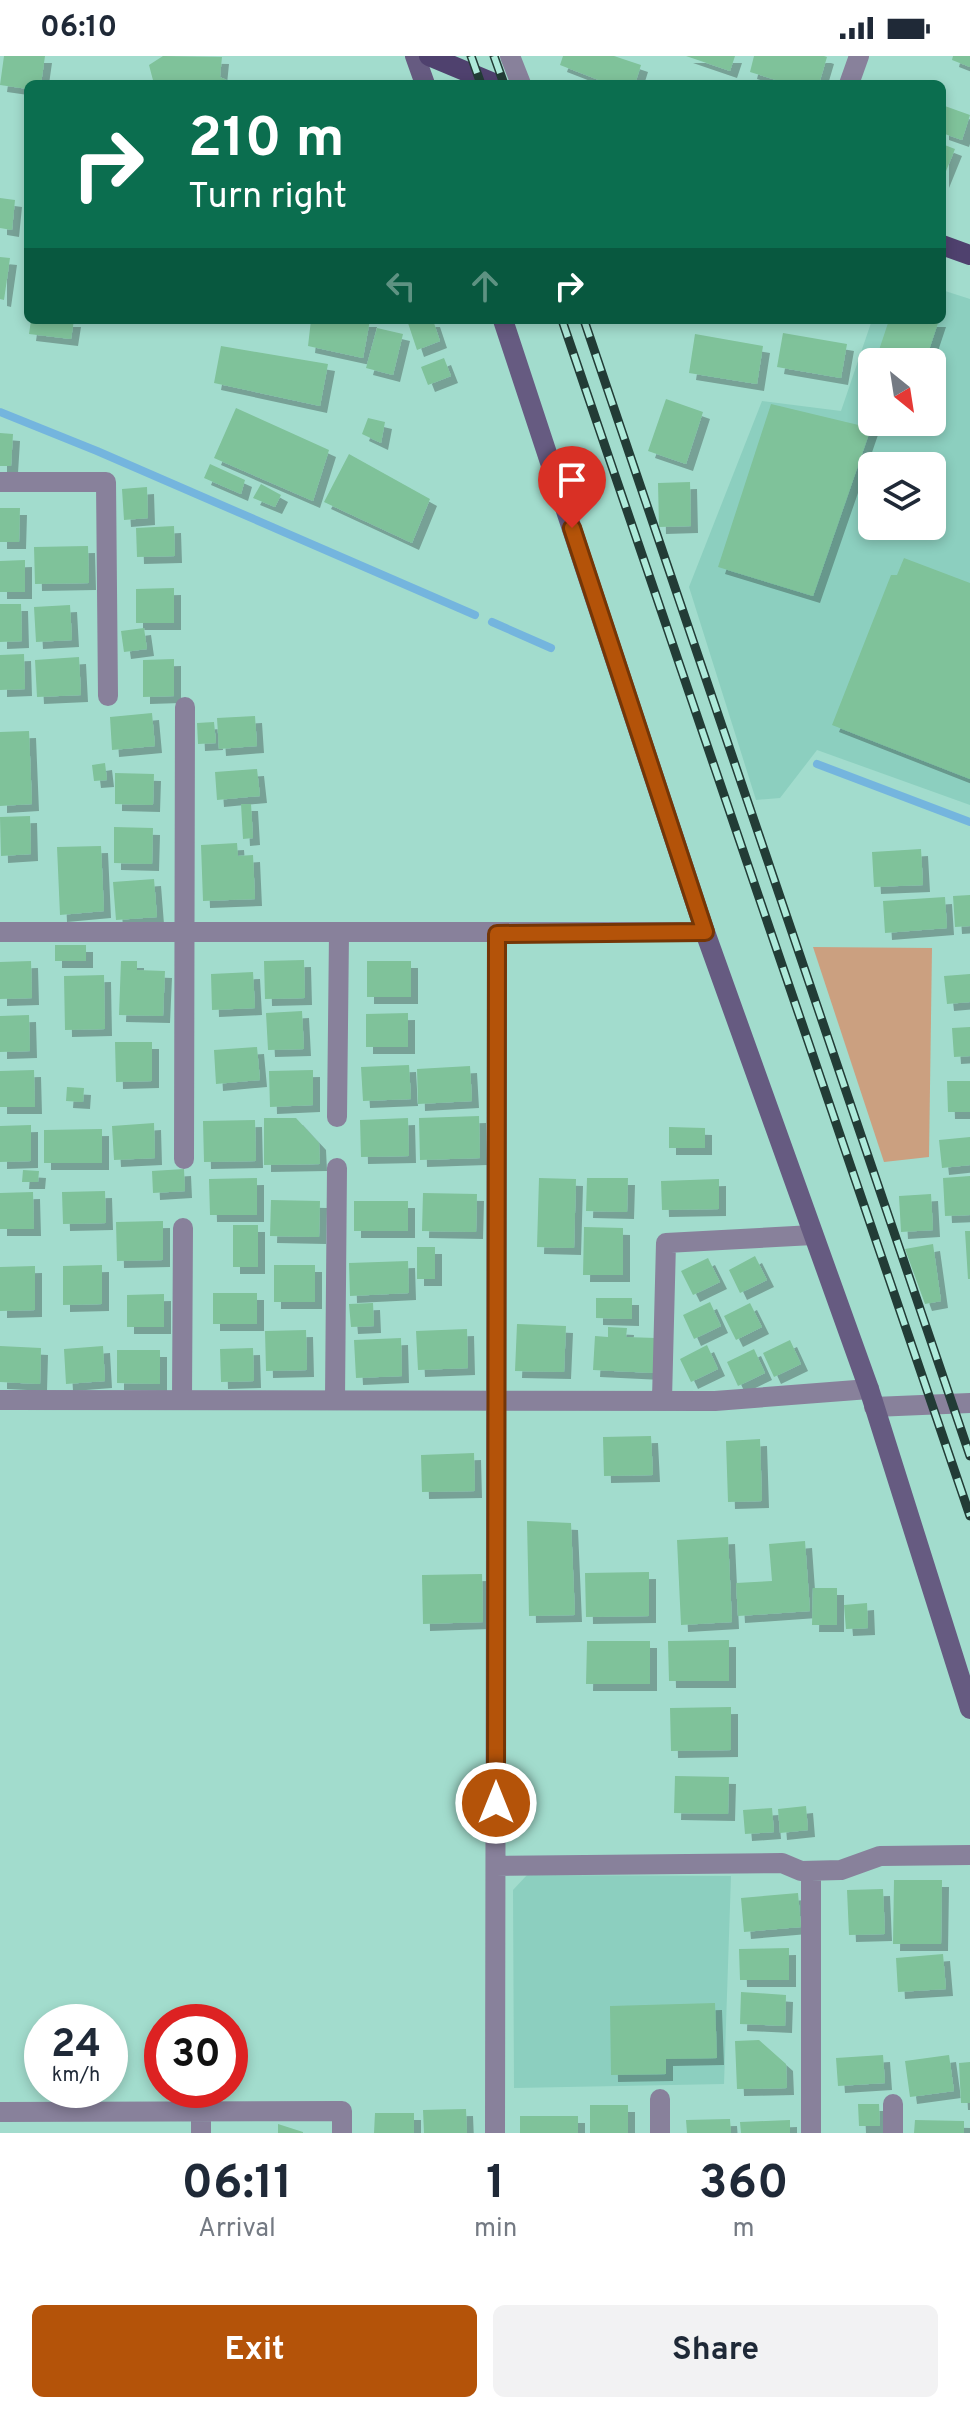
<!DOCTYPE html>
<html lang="en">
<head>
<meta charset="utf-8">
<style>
	body { margin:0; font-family:Overpass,sans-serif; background:#f2f2f3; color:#1f2937; height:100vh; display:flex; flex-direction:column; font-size:30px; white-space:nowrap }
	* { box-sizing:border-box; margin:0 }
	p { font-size:26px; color:#747a83 }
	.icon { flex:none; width:44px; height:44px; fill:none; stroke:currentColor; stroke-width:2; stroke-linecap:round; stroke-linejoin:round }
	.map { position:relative; height:2077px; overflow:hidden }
	.side { display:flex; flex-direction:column; background:#fff; flex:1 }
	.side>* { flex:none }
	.guide { position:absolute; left:24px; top:24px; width:922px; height:244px; border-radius:12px; box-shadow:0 4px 12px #0003; background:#0b6e4f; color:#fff; overflow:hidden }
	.needle { width:52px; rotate:150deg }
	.tools { position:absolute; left:858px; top:292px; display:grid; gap:16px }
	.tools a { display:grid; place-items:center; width:88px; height:88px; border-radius:12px; background:#fff; box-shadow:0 4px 12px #0003; font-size:40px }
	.speed { position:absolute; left:24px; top:1948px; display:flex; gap:16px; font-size:40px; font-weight:700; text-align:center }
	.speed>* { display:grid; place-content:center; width:104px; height:104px; border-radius:50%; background:#fff; box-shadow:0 4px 12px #0003; line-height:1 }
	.speed small { font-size:20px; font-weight:400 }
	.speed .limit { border:12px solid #d22; background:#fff; color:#111 }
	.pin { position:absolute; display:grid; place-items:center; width:68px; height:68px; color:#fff; margin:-82px -34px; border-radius:50% 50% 50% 0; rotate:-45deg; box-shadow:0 0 8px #0007 }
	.pin .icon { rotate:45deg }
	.me { position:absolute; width:88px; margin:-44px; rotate:0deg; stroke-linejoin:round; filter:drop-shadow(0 0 6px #0008) }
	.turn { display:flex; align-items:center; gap:28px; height:168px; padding:0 32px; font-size:36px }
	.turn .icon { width:104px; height:104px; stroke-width:2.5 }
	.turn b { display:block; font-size:56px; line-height:68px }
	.lanes { display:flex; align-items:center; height:76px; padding:0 32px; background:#0003; justify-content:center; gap:40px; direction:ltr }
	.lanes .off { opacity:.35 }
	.eta { display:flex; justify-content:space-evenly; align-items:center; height:136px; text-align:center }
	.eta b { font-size:48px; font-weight:700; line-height:56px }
	.cta { display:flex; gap:16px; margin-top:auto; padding:16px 32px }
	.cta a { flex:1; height:92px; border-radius:12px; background:#b45309; color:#fff; font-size:32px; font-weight:700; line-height:92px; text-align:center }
	.cta a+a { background:#f2f2f3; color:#1f2937 }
	.status { display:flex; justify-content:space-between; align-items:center; height:56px; padding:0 40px; background:#fff; direction:ltr }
	.status svg { height:22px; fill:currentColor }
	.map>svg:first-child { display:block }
	.built { fill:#8ccfbf; fill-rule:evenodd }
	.green { fill:#cba080 }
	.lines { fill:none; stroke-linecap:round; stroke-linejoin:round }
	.stream { stroke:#74b5de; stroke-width:8 }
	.building { fill:#7fc29a; filter:url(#shadow) }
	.street { stroke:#88819b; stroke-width:20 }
	.secondary { stroke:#665b81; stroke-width:20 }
	.primary { stroke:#4f416e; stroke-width:20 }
	.rail-casing { stroke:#223c36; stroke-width:9 }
	.rail { stroke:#aeeada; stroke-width:6; stroke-dasharray:18; stroke-linecap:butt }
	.route-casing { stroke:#753606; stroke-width:20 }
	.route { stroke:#b45309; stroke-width:14 }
</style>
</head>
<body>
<div class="status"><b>06:10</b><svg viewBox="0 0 49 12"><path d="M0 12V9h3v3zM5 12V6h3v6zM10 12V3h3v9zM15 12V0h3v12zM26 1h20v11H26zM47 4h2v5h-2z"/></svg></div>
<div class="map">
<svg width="970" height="2077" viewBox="0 0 970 2077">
	<defs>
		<filter id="shadow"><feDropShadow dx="7" dy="7" stdDeviation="0" flood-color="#0004"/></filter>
	</defs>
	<rect width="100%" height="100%" fill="#a2dccd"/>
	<path class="built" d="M942,234L970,243V749L817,694L780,742L756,744L689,531L762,345L841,355L872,264H942ZM872,306H932V366H872ZM872,410H932V470H872Z
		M527,1819L731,1820L724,2028L514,2032L513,1834Z"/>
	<path class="green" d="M813,891L932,892L929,1101L884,1106Z"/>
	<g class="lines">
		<path class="stream" d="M0,356L97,395L475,559
			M492,566L551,592
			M817,708L970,766"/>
	</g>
	<path class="building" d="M4,0H45L41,28H28V33L0,29Z
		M163,0L222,1L220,21L235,28H154L149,9Z
		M563,0H614L641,9L635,28H609L560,9Z
		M686,0H735L730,15Z
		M754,0H824L827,1L819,28H789L750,16Z
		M953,0H970V11L952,4Z
		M942,49L970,59L962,84L942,77Z
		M942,88L955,93L942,125Z
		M0,142L15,144L12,174L0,172Z
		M0,201L10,202L4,244L0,243Z
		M31,264H74L71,283L29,278Z
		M311,264H370L363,302L308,290Z
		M407,264H433L440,285L417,294Z
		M889,264H939L925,306H875Z
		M377,272L403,278L393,319L366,312Z
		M783,277L847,288L841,322L777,311Z
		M695,278L763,290L757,328L689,317Z
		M221,290L328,308L320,350L214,327Z
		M444,302L451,320L428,329L421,311Z
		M871,315H872V357L859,353Z
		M666,343L703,356L686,408L648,395Z
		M771,348L871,372L813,540L718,511Z
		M236,352L329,394L313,445L214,402Z
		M368,362L385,366L381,387L362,378Z
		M0,377L13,378L11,410H0Z
		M349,398L430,443L412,487L324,446Z
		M210,408L245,424L241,438L204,422Z
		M690,426L691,470L659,471L658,427Z
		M261,428L281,439L275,451L253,442Z
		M147,431L148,462L124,464L122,433Z
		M0,452H20L19,486H0Z
		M174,470L175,500L137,501L136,472Z
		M88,490L89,527L35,528L34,491Z
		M904,502L970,527V723L832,669L891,519H897Z
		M25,504V536H0V505Z
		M174,532V567H136V533Z
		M0,548H21L22,585L0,586Z
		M70,549L72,584L36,586L34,551Z
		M144,572L147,593L124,596L121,575Z
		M24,598L25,633L0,634V599Z
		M79,601L81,639L37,641L35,604Z
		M174,603V640L143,641V604Z
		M152,657L155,690L112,694L110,661Z
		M255,660L257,690L219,693L217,662Z
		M214,666L216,687L198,688L197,667Z
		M29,675L32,748L0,750V676Z
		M105,707L107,724L94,725L92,709Z
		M257,713L260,740L217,744L215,716Z
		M115,717L154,718L153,749L115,748Z
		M241,748H251L253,782L243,783Z
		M30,760L31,798L1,800L0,761Z
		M114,771L153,772L152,808L114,807Z
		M237,787L238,800L253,799L255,843L203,845L201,789Z
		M101,790L104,855L60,859L57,791Z
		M921,793L923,829L874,831L872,796Z
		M154,823L157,861L116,864L113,826Z
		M970,839V870L955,871L953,840Z
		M945,841L947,872L885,877L883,845Z
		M55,889H86V905H55Z
		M304,904L305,942L265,943L264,905Z
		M31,905L32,942L0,943V906Z
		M121,905H137V914L165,915L163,960L119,959Z
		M367,905H411V941H367Z
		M253,916L255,952L212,954L211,918Z
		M970,918V946L947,948L944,920Z
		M104,919L105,973L65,974L64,920Z
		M302,955L304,993L268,994L266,957Z
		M408,957V991H366V958Z
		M29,959L30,995L0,996V960Z
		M970,971V1000L954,1001L952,972Z
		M115,986H152V1025L116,1026Z
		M257,991L260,1024L216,1028L214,994Z
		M409,1009L411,1043L363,1045L361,1011Z
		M470,1010L472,1045L418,1048L417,1013Z
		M34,1014L35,1051H0V1015Z
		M313,1014V1049L270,1051L269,1015Z
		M947,1025H970V1056H948Z
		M67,1031L84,1032L83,1046L66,1045Z
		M479,1060L480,1102L420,1104L419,1062Z
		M264,1062H296L319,1087L320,1108L264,1109Z
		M408,1062L409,1100L361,1101L360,1064Z
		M255,1064L256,1105L204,1106L203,1065Z
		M154,1067L155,1102L114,1104L112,1070Z
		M31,1069V1105L0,1106V1070Z
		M669,1071L705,1072V1092H669Z
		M102,1073V1107H44V1074Z
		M970,1081V1109L942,1112L939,1084Z
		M184,1113L185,1135L153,1137L152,1115Z
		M23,1114L39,1115L38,1126H22Z
		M970,1120V1159L945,1160L943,1122Z
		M257,1122V1159H210L209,1123Z
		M539,1122L576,1123L574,1192L537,1191Z
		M587,1122H628L627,1156L586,1155Z
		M719,1123V1153L662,1154L661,1125Z
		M105,1135L106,1167L63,1168L62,1136Z
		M33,1136L34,1173H0V1137Z
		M423,1137L477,1138L476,1176L422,1175Z
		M931,1138L933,1174L901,1176L899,1140Z
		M271,1144L320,1145L319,1181L270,1180Z
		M354,1145H408V1175H354Z
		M163,1165V1204L117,1205L116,1166Z
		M233,1169H258V1211H233Z
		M584,1171L623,1172V1219H583Z
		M965,1175H970V1223H968Z
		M933,1188L941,1245L925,1248L905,1193Z
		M417,1191H435V1223H417Z
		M755,1200L767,1224L740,1237L729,1214Z
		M708,1202L720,1226L693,1239L681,1215Z
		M408,1205L409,1237L350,1240L349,1207Z
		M102,1209V1248L63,1249V1210Z
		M274,1209H315V1246H274Z
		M35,1210V1254L0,1255V1211Z
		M213,1237H257V1268H213Z
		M164,1238V1271H127V1239Z
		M596,1242H632V1263L596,1262Z
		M710,1246L721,1270L694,1283L683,1259Z
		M373,1247L374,1270L351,1271L349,1248Z
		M750,1247L762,1271L736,1284L724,1260Z
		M517,1268L566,1270L564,1316L515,1315Z
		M608,1271L627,1272L626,1281L656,1282L655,1317L593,1314L595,1280L608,1281Z
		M467,1273L468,1312L418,1314L416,1275Z
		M306,1274L307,1314L266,1315L265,1275Z
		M401,1282L402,1320L356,1322L354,1284Z
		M790,1284L801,1308L774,1321L763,1297Z
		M707,1289L718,1313L691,1326L680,1303Z
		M0,1290L41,1292L40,1328L0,1326Z
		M103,1290L105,1325L66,1328L64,1293Z
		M253,1292L254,1325L221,1326L220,1293Z
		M754,1293L765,1317L738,1330L727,1306Z
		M117,1294H160V1328L117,1327Z
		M651,1380L653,1419L604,1420L603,1381Z
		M760,1383L762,1445L728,1446L726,1385Z
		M474,1397L475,1435L422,1436L421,1399Z
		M527,1465L571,1467L575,1559L529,1560Z
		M728,1481L732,1566L681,1569L677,1484Z
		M805,1485L810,1555L738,1560L736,1527L772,1525L769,1488Z
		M649,1516V1560L586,1561L585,1517Z
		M482,1518L483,1566L423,1568L422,1519Z
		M813,1532H837V1569H812Z
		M867,1547L868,1572L846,1573L844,1549Z
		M729,1584V1625H669L668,1585Z
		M587,1585H650V1628H586Z
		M731,1651V1694L671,1695L670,1652Z
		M675,1720L729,1721L728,1758L674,1757Z
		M806,1750L808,1774L780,1777L778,1753Z
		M772,1752L774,1776L745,1778L743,1754Z
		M894,1824H942L941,1888H893Z
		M883,1833L885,1878L849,1879L847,1834Z
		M798,1837L801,1871L744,1876L741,1842Z
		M789,1892V1924H740L739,1893Z
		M943,1898L946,1933L898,1936L896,1902Z
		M741,1936L786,1939L785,1970L740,1968Z
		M715,1947L717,2002L666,2003V2018L611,2019L610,1950Z
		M759,1984L786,2008L787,2032L737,2033L735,1985Z
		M883,1999L885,2027L838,2030L836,2002Z
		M949,1999L954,2035L910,2041L905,2005Z
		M970,2006V2047H961L959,2007Z
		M858,2048H879L880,2070H859Z
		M590,2049H628V2077H590Z
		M466,2053L467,2077H424L423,2054Z
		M375,2057H414V2077H374Z
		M520,2060H578V2077H520Z
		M730,2063L731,2077H687L686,2064Z
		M790,2064V2077H741L740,2066Z
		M915,2064L964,2065V2077H914Z
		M278,2068L303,2076V2077H278Z"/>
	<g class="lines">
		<path class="street" d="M510,0L521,28
			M849,28L859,0
			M0,426H106L108,640
			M0,876H705
			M337,1061L339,877
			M184,1103L185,651
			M335,1343L337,1112
			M662,1343L666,1187L813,1179
			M0,1344L715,1345L869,1333
			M182,1344L183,1172
			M874,1351L970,1347
			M496,1810L782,1807L801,1815L841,1814L880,1800L970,1799
			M811,1815V2077
			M893,2048V2077
			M0,2056L342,2055V2077
			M201,2056V2077
			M495,2077L497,878
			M660,2077V2043"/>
		<path class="secondary" d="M415,0L425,28
			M503,264L705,876L869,1333L970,1653"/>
		<path class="primary" d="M429,0L496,28
			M942,189L970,199"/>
		<defs>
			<path id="rail" d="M471,0L481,28
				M494,0L504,28
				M562,264L970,1460
				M584,264L970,1400"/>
		</defs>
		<use href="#rail" class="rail-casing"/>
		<use href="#rail" class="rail"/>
	</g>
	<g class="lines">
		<defs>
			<path id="route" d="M496,1747L497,878L705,876L572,472"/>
		</defs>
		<use href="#route" class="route-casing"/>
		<use href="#route" class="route"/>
	</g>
</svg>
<div class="tools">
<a><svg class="needle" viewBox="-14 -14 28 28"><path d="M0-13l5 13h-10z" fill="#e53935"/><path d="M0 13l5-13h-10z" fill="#747a83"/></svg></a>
<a><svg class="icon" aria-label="layers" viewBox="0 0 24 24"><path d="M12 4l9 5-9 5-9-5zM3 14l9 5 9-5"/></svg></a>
</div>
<div class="speed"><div>24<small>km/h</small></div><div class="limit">30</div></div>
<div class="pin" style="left:572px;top:472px;background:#d93025"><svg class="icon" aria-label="arrive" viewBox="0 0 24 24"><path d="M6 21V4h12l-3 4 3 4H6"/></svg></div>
<svg class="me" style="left:496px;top:1747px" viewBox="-20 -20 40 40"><circle r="17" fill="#b45309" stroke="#fff" stroke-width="3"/><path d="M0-11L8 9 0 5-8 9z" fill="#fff"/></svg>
<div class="guide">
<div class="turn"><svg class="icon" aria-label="right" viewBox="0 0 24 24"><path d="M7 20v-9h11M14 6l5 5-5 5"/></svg><div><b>210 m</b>Turn right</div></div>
<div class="lanes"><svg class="icon off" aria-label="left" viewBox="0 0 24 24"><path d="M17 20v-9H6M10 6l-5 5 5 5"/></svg><svg class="icon off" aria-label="ahead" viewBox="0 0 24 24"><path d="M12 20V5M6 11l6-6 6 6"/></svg><svg class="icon" aria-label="right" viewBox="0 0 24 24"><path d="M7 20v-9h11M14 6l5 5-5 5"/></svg></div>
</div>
</div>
<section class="side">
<div class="eta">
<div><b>06:11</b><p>Arrival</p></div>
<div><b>1</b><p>min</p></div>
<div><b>360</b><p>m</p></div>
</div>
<div class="cta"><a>Exit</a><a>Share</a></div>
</section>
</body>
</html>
